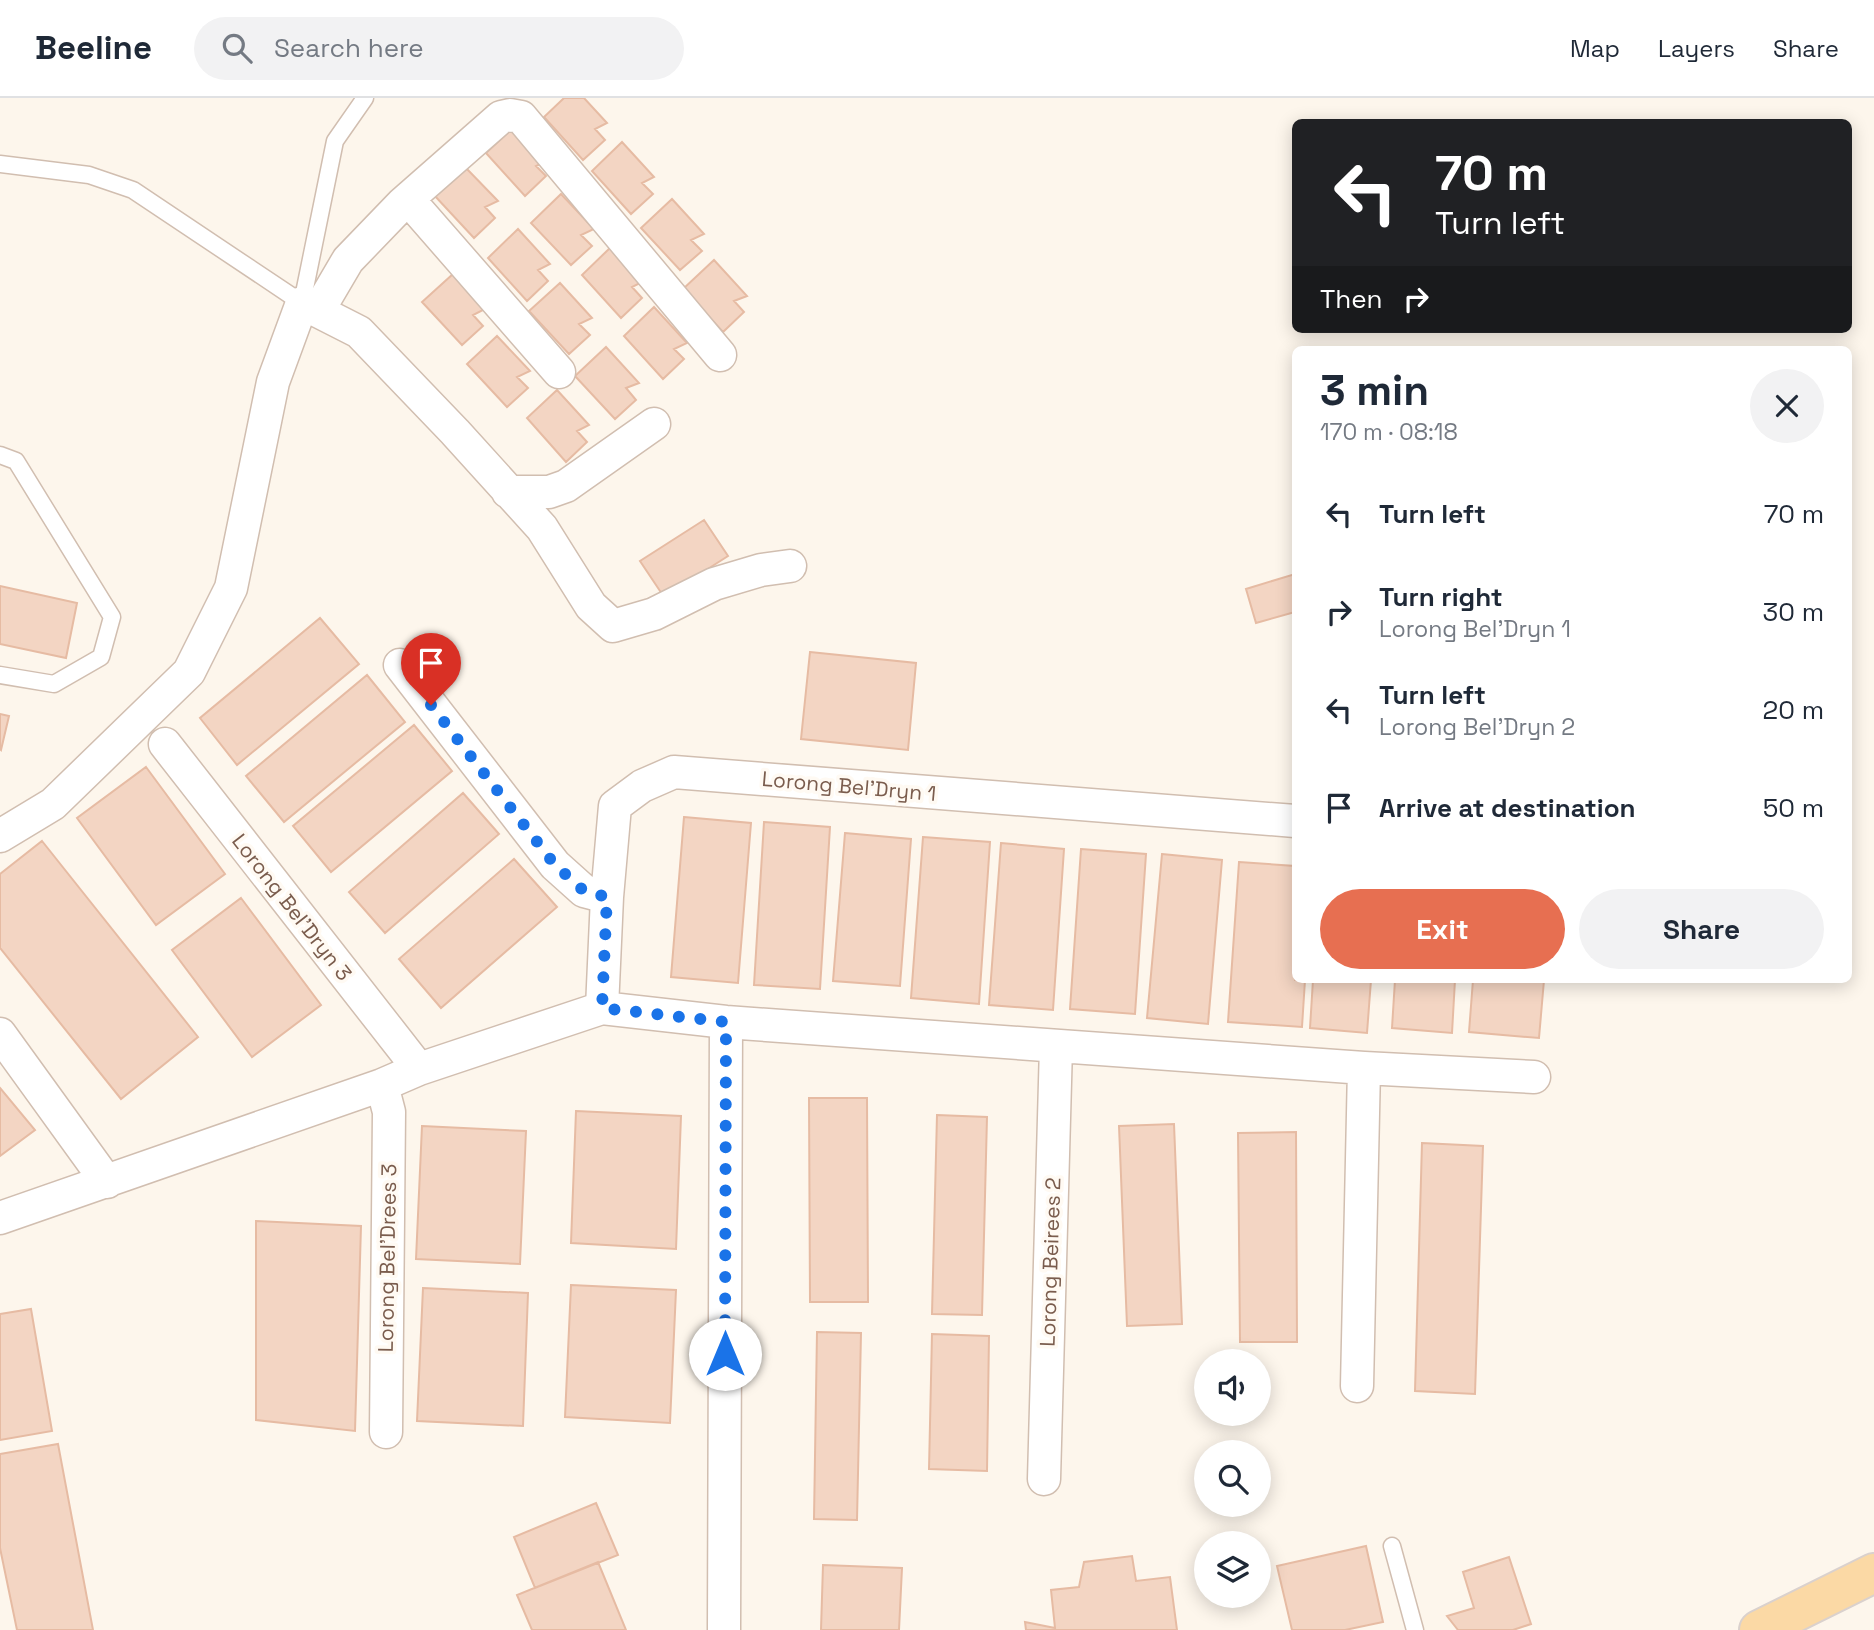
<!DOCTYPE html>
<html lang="en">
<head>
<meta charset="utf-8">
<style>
	body { margin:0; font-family:"Space Grotesk",sans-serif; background:#f2f2f3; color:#1f2937; height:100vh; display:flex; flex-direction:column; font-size:26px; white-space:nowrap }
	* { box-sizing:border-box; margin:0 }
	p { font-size:23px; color:#747a83 }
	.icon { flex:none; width:38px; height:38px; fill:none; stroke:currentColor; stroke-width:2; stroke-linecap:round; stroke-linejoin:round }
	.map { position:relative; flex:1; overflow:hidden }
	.side { position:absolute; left:1292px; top:248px; width:560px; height:637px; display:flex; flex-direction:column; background:#fff; border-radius:10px; box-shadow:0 4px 18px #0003 }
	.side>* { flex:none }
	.banner { position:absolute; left:1292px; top:21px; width:560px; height:214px; border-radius:10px; box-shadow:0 4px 18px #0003; background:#202124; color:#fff; overflow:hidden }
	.tools { position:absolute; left:1194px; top:1251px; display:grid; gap:14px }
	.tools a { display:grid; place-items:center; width:77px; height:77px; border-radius:50%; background:#fff; box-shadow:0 4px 18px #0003; font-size:35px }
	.pin { position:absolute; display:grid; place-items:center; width:60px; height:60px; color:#fff; margin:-72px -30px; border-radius:50% 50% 50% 0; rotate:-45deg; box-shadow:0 0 7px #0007 }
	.pin .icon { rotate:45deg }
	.me { position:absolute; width:77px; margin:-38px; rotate:0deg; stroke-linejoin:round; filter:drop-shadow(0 0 5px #0008) }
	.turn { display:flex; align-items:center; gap:24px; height:147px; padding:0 28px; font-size:32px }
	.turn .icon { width:91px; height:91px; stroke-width:2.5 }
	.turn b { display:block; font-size:49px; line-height:60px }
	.then { display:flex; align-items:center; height:66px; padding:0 28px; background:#0003; gap:14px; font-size:26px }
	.round { display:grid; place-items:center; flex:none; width:74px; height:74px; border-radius:37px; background:#f2f2f3 }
	.overview { display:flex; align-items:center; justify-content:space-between; height:119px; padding:0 28px }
	h1 { font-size:42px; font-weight:700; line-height:52px }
	.button { display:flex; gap:14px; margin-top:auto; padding:14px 28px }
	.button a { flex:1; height:80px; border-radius:42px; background:#e76f51; color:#fff; font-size:28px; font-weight:700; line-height:80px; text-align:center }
	.button a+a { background:#f2f2f3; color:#1f2937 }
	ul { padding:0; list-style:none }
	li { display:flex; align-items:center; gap:21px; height:98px; padding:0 28px }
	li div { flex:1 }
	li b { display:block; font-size:26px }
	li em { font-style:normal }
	header { display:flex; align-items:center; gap:42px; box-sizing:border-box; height:98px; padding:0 35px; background:#fff; border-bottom:2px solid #e0e1e3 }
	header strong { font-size:33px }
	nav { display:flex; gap:38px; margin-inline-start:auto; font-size:24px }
	.search { width:490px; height:63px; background:#f2f2f3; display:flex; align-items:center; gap:18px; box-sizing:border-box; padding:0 24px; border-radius:38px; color:#747a83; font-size:26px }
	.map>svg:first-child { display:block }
	.building { fill:#f3d5c3; stroke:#e6bba3; stroke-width:2 }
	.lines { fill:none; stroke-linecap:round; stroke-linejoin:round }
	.lane-casing { stroke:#d1beb0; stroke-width:19 }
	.street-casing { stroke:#d1beb0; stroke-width:35 }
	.primary-casing { stroke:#dad1cd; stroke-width:42 }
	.lane { stroke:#fff; stroke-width:16 }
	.street { stroke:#fff; stroke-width:32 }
	.primary { stroke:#fbd9a5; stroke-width:38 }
	.route { stroke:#1a73e8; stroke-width:12; stroke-dasharray:0 21.6 }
	.labels { text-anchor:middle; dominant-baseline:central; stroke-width:7; stroke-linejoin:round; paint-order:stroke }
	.street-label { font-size:21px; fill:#7a5c4d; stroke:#fffaf3 }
</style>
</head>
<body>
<header>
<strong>Beeline</strong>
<div class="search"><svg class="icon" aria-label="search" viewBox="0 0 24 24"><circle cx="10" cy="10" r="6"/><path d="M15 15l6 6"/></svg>Search here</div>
<nav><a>Map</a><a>Layers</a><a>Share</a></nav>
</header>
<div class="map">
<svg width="1874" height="1532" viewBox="0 0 1874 1532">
	<rect width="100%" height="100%" fill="#fdf6ec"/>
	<path class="building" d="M564,0H584L607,25L595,31L605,42L583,62L544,19Z
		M516,27L549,62L536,68L546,78L525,98L486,55Z
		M622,44L654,79L642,85L653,96L631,116L592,73Z
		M465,69L498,103L485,109L495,120L474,140L434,97Z
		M561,96L594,131L581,137L592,148L571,167L531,125Z
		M672,101L704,136L691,142L702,153L680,172L641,130Z
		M518,131L550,166L538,172L548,183L527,203L488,160Z
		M612,148L644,183L632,189L642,200L621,220L582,177Z
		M714,162L747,198L734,203L744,214L723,234L683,191Z
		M453,176L485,211L473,217L483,228L462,247L422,204Z
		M560,185L592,220L579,226L590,237L569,256L529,213Z
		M654,209L687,245L674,251L684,261L663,281L624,238Z
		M497,238L530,273L517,279L528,290L507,309L467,266Z
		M606,249L639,285L626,290L636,302L615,321L575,278Z
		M557,292L589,327L577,333L587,344L566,364L527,320Z
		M704,422L728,458L664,499L640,463Z
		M1295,476V514L1256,525L1246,491Z
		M0,488L77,505L66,560L0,546Z
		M320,520L359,566L237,667L200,620Z
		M810,554L916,565L908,652L801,641Z
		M367,577L405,624L284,724L246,678Z
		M0,616L9,618L1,652L0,651Z
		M414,627L452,673L331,774L293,728Z
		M146,669L225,776L156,827L77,720Z
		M463,695L499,736L385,835L349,794Z
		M684,719L751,725L738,885L671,879Z
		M764,724L830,729L820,891L754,887Z
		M845,735L911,741L900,888L833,883Z
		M923,739L990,744L979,906L911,900Z
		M42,743L198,939L121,1001L0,850V776Z
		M1001,745L1064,751L1053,912L989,907Z
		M1081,751L1146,756L1135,916L1070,911Z
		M1162,756L1222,762L1208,926L1147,920Z
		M514,761L557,809L441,910L399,861Z
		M1239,764L1295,768V882H1305L1302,929L1228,924Z
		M241,800L321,907L252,959L172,852Z
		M1313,882H1371L1367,935L1310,930Z
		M1395,882H1455L1452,935L1392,930Z
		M1473,882H1544L1539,940L1469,934Z
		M0,990L35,1032L0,1058Z
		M809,1000H867L868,1204H810Z
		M576,1013L681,1018L676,1151L571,1145Z
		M937,1017L987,1019L982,1217L932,1216Z
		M1174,1026L1182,1226L1127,1228L1119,1028Z
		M422,1028L526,1033L520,1166L416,1161Z
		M1296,1034L1297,1244H1240L1238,1035Z
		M1422,1045L1483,1048L1475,1296L1415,1293Z
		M256,1123L361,1128L355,1333L256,1322Z
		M571,1187L676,1192L670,1325L565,1319Z
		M423,1190L528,1195L523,1328L417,1323Z
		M31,1211L52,1333L0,1342V1216Z
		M817,1234L861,1235L857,1422L814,1421Z
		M932,1236L989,1238L987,1373L929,1371Z
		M58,1346L93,1532H17L0,1450V1356Z
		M596,1405L618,1457L535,1490L514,1439Z
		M1366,1448L1383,1524L1345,1532H1292L1277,1468Z
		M1132,1458L1136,1483L1170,1479L1177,1532H1026L1025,1524L1055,1530L1051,1492L1079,1489L1084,1464Z
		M1509,1459L1531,1526L1513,1532H1458L1447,1518L1474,1510L1463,1474Z
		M598,1464L626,1532H532L517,1497Z
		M823,1467L902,1470L899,1532H821Z"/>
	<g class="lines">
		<defs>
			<path id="lane" d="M0,66L89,77L133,92L302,205L335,43L365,0
				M0,357L16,363L112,519L101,559L54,586L0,577
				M1392,1448L1415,1532"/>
			<path id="street" d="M408,101L559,274
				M318,213L348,162L402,106L501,19L510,17L521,19L720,257
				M508,394H549L566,388L654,326
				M400,567L555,767L584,793L607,799
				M165,646L419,971
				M0,738L53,706L189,574L231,490L273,284L302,205L359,234L455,334L542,430L591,508L613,528L654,516L714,486L761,472L790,468
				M602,910L607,799L615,708L642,688L674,674L1295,723
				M0,936L107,1084
				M382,987L389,1014L386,1334
				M0,1120L382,987L419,971L602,910L726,924L1364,970L1534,979
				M1357,1288L1364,970
				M1044,1381L1056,948
				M724,1532L726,924"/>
			<path id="primary" d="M1759,1532L1874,1475"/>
		</defs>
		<use href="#lane" class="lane-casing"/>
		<use href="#street" class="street-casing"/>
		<use href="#primary" class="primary-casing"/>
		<use href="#lane" class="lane"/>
		<use href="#street" class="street"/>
		<use href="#primary" class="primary"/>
	</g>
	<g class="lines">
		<path class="route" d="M431,607L555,767L584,793L607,799L602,910L726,924L725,1256"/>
	</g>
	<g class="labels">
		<g class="street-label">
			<text transform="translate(849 688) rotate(5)">Lorong Bel'Dryn 1</text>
			<text transform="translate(292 809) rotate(52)">Lorong Bel'Dryn 3</text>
			<text transform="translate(387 1160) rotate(-89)">Lorong Bel'Drees 3</text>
			<text transform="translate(1050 1164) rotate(-88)">Lorong Beirees 2</text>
		</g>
	</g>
</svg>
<div class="tools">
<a><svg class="icon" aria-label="sound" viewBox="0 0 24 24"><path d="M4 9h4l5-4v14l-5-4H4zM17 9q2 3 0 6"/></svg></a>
<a><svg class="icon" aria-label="search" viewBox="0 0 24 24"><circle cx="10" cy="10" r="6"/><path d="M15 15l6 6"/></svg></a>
<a><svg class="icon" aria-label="layers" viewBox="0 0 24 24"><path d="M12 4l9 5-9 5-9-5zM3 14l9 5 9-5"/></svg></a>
</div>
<div class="pin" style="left:431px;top:607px;background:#d93025"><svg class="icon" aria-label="arrive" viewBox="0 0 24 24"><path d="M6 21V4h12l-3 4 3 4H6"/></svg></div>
<svg class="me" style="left:725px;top:1256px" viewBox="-20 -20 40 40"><circle r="19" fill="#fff"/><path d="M0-13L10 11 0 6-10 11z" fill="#1a73e8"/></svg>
<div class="banner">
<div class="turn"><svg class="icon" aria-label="left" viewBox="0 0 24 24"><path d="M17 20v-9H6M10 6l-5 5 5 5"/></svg><div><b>70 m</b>Turn left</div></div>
<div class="then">Then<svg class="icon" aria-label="right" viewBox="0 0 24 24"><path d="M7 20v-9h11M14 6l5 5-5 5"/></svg></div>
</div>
<section class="side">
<div class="overview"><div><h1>3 min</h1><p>170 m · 08:18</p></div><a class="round"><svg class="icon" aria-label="close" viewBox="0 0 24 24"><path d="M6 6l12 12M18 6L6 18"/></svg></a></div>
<ul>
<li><svg class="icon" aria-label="left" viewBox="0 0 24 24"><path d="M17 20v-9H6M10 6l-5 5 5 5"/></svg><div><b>Turn left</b></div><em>70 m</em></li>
<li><svg class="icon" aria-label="right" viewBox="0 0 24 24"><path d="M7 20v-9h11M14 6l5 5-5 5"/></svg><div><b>Turn right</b><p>Lorong Bel'Dryn 1</p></div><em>30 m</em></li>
<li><svg class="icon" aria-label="left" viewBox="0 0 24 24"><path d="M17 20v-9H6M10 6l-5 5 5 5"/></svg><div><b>Turn left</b><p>Lorong Bel'Dryn 2</p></div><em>20 m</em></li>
<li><svg class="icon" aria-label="arrive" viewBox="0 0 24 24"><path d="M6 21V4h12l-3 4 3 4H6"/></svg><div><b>Arrive at destination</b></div><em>50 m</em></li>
</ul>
<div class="button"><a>Exit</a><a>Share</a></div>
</section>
</div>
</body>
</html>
